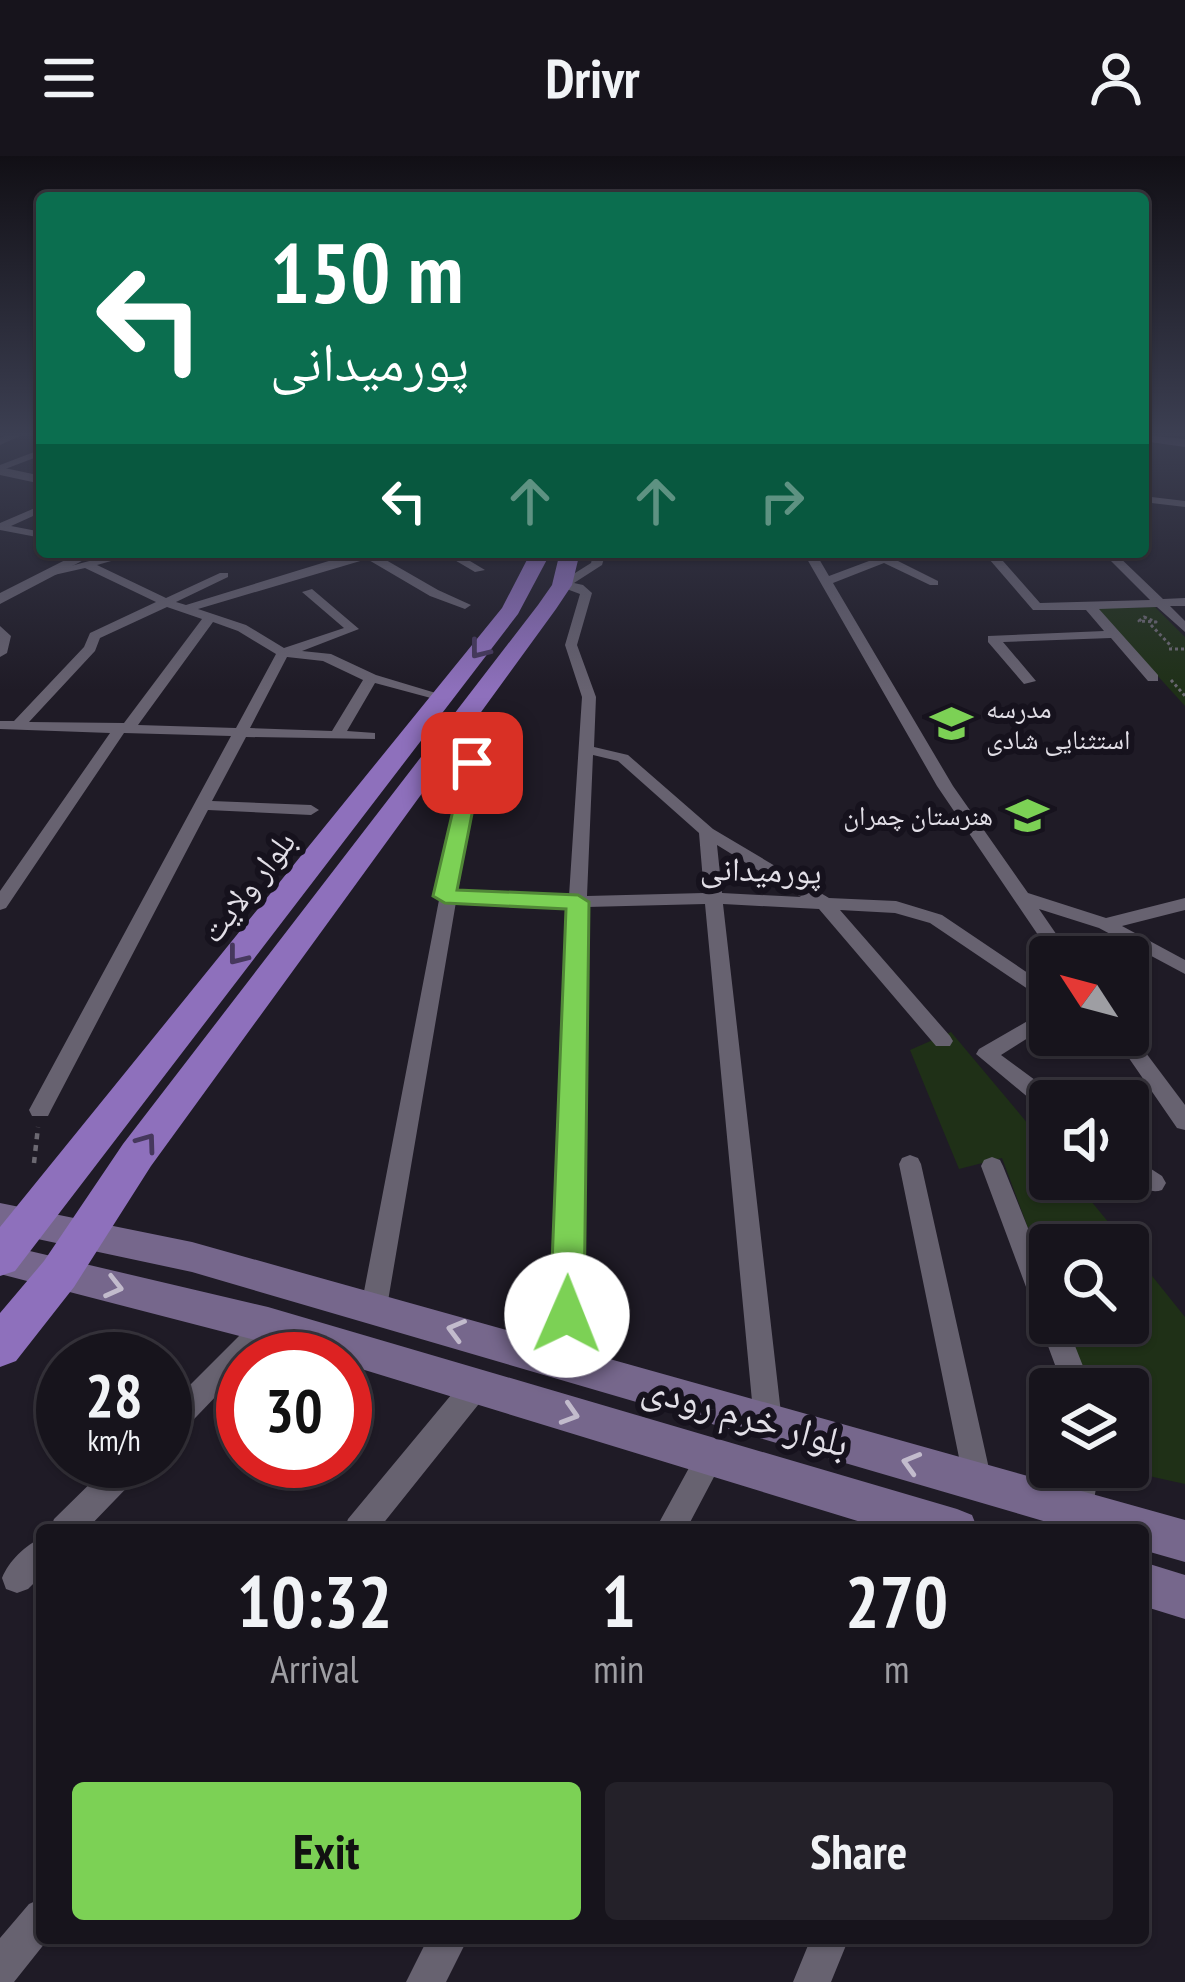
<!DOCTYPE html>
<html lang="en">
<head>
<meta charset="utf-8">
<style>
	body { margin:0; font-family:"PT Sans Narrow","Noto Naskh Arabic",sans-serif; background:#242129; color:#f1f3f6; height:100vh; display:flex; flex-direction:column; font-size:45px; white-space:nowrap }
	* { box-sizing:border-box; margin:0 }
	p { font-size:39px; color:#9e9ea3 }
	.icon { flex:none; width:66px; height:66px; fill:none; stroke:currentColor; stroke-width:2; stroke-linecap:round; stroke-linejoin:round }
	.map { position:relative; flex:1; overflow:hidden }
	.details { position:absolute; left:36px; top:1368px; width:1113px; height:420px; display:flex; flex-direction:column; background:#17141c; border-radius:12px; box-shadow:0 3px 9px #0004,0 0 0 3px #36333b }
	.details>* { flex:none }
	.top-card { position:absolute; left:36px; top:36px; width:1113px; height:366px; border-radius:12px; box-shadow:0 3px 9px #0004,0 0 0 3px #36333b; background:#0b6e4f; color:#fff; overflow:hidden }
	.needle { width:78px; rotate:306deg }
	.controls { position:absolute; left:1029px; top:780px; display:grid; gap:24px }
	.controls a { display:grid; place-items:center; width:120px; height:120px; border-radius:12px; background:#17141c; box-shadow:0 3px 9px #0004,0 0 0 3px #36333b; font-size:60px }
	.speed { position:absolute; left:36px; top:1176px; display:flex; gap:24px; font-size:60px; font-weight:700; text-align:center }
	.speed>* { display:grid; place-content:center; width:156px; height:156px; border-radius:50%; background:#17141c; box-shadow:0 3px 9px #0004,0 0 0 3px #36333b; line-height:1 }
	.speed small { font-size:30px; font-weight:400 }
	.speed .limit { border:18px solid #d22; background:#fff; color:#111 }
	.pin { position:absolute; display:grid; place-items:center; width:102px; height:102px; color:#fff; margin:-51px; border-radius:24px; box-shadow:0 6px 18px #0006 }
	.me { position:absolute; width:132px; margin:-66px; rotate:1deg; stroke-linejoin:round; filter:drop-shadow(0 0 9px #0008) }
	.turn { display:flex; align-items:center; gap:42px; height:252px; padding:0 36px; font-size:54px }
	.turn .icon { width:156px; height:156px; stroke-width:2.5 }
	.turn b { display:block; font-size:84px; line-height:102px }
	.lanes { display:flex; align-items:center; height:114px; padding:0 36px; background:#0003; justify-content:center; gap:60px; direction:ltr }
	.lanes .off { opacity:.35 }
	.eta { display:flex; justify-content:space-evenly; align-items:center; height:204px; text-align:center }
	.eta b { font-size:72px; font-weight:800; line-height:84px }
	.cta { display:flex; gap:24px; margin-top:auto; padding:24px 36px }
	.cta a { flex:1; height:138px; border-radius:12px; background:#7cd155; color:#111; font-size:48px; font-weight:800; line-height:138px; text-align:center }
	.cta a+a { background:#242129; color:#f1f3f6 }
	header { display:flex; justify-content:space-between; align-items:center; height:156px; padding:0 36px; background:#17141c; font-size:54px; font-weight:800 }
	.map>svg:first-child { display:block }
	.green { fill:#1f3017 }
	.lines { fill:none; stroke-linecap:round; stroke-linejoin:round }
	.path-far1 { stroke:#6b6871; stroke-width:3; stroke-dasharray:3 3; stroke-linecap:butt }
	.path { stroke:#6b6871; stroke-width:4.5; stroke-dasharray:6 6; stroke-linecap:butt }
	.minor { fill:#676270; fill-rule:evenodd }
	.tertiary { fill:#676270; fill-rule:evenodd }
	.secondary { fill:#76678c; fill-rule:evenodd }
	.trunk { fill:#8e70bc; fill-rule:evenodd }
	.oneway { stroke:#46385d }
	.oneway2 { stroke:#c2bbcc }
	.route { fill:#7cd155; stroke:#518837; stroke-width:3 }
	.labels { text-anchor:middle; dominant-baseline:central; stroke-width:12; stroke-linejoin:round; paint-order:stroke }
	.far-poi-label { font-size:27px; fill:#e2dfe7; stroke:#16121d; text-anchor:start }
	.street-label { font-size:33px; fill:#e2dfe7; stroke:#16121d }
	.near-street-label { font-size:39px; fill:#e2dfe7; stroke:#16121d }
</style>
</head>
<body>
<header><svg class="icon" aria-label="menu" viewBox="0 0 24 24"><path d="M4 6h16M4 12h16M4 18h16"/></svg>Drivr<svg class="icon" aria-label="person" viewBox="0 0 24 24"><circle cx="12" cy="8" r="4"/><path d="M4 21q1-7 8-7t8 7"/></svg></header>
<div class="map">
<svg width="1185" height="1826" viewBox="0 0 1185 1826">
	<rect width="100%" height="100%" fill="#1f1b26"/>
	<path class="green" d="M1155,451L1185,481V550L1096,452Z
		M951,876L1050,994V1023H1073L1127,1089H1050V1131L1002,1002L959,1013L910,894Z
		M1128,1090L1185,1161V1328L1117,1313L1128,1311V1233H1088L1063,1167H1128Z"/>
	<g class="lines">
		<path class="path-far1" d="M1144,461L1156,466L1139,465Z
			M1151,469L1172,491
			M1169,493H1185
			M1171,524L1185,540"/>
		<path class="path" d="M34,1007L38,971"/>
		<path class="minor" d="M42,293V299L0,315V309Z
			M1143,340L1185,345V351L1143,346Z
			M42,349V356L11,370L42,376V382L0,374V367Z
			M123,396H143L97,409L166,442L220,417H228V421L176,446L186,449L358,396H372L438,434L471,449L465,453L430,440L367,403L198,453L246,469L284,492L344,472L302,436L312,433L359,473L302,495L331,498L376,519L449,541L442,545L375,527L347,575L375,577V583L246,581L212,645L311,649L319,654L311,659L208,654L51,954L48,960H32L29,954L231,580L124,577L6,752L0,754V735L110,577L0,573V565H14L84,491L90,477L156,446L85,412L54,419L48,416ZM167,451L202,463L124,567L29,566L95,495L100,482ZM213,466L238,475L276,498L236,572L138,569ZM287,501L323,505L363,524L332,575L250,572Z
			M261,396H281L294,401L288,404Z
			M441,396H455L485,414L475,416Z
			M594,396H606L602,409L574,427L583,429L592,437L577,489L596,541L594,591L628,599L713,673L829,742L896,745L942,759L1050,832V848L930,767L895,757L840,754L950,880L953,885L950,890H936L819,753L723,748L782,1266L778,1275L768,1279L758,1275L754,1266L705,748L587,751L579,1204L575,1213L566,1216L557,1213L553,1204L569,751L456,746L387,1151L383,1159L374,1162L365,1159L361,1151L439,744L436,740L440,736L467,604L480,607L458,735L569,740L582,541L565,489L580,438L556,429L591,407ZM593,599L618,605L699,677L704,737L587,740ZM717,689L801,741L722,737Z
			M803,396H815L829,420L893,396H909L894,403L938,425V429H930L884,407L833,427L953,630L1028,737L1106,762L1185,742V754L1122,770L1185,804V818L1099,772L1039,753L1072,801H1053L937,630Z
			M983,396H995L1040,447L1150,444L1102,396H1114L1163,443L1185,442V450H1170L1185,465V476L1157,451L1099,453L1158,519V525H1148L1111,482L1003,486L1036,525L1024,528L988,486V480L1104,475L1086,454H1033Z
			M0,470L11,480L7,497L0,501Z
			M1050,852V868L1001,899L1058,941L1060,945H1050V955L1042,953L976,898L979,893Z
			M1128,873L1185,949V974L1177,972L1113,879H1128Z
			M1128,998L1162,1020L1166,1027L1162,1034C1148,1039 1139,1028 1128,1020Z
			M910,999L918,1002L921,1008L992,1326L988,1336L978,1340L968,1336L964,1326L899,1008L902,1002Z
			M992,1001L1000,1004L1003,1010L1050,1127V1167H1066L1092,1233H1064L981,1010L984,1004Z
			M268,1156L277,1160L281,1168L251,1203H243V1212L175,1283L165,1287V1254L259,1160Z
			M476,1217L486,1221L490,1230L486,1239L378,1374H344L348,1363L466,1221Z
			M711,1286L721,1290L725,1300L686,1374H655L701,1290Z
			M113,1305H147L143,1315L86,1374H50L54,1363Z
			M1072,1311H1100L1090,1365L1080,1370L1070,1365L1065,1355Z
			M42,1382V1419L28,1433L17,1437L6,1433L2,1422C9,1405 25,1389 42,1382Z
			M42,1742V1782H49L14,1826H0V1782L29,1748Z
			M428,1782H468L446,1826H406Z
			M811,1782H849L831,1826H793Z"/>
		<path class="tertiary" d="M6,279H22L0,289V282Z
			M0,311L42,320V328L0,319Z
			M81,396H99L0,448V437Z"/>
		<path class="secondary" d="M1143,279L1185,283V291L1143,285Z
			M0,1047L192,1086L1185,1364V1406L1143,1394V1374H1074L192,1116L0,1075Z
			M0,1088L268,1151L957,1353L972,1359L978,1374H887L345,1208V1203H328L0,1118Z
			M1143,1406L1185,1419V1463L1143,1450Z"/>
		<path class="trunk" d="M531,396H551L518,458L15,1115L0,1120V1071L502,452Z
			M560,396H580L572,429L556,453L151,1010L74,1131L16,1205L0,1211V1157L44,1105L123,988L538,449L552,429Z"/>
	</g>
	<defs><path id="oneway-chevron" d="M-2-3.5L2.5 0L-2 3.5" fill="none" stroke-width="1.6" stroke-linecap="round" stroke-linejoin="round" transform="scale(3)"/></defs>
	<g class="oneway">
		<use href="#oneway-chevron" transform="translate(479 494) rotate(128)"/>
		<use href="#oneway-chevron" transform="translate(237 800) rotate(128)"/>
		<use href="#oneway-chevron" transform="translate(147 986) rotate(-54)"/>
	</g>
	<g class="oneway2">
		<use href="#oneway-chevron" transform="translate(114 1131) rotate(14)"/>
		<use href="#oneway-chevron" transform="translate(456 1174) rotate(-165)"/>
		<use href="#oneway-chevron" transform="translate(570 1258) rotate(17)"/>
		<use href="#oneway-chevron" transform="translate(911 1307) rotate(-164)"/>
	</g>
	<linearGradient id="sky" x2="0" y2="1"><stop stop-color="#110f15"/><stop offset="0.52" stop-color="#3c3f52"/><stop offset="1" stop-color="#3c3f52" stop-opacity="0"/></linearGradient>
	<rect width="1185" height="535" fill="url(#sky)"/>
	<path class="route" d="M465,603L482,607L457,734L578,739L589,746L584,1159L579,1169L567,1174L555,1169L550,1159L566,753L445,747L433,740Z"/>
	<defs>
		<symbol id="school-bare" viewBox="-9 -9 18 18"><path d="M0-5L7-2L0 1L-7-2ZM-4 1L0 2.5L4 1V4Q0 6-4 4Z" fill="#7cd155" stroke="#16121d" stroke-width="2.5" paint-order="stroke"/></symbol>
	</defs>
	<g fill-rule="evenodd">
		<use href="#school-bare" x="922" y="538" width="59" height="59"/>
		<use href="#school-bare" x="998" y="630" width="59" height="59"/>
	</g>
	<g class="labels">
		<g class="far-poi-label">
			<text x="986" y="552">مدرسه<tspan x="986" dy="31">استثنایی شادی</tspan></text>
			<text x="993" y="659" text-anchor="end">هنرستان چمران</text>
		</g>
		<g class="street-label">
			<text transform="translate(761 713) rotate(2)">پورمیدانی</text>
			<text transform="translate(247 730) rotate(-52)">بلوار ولایت</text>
		</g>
		<g class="near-street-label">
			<text transform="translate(746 1258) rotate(16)">بلوار خرم رودی</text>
		</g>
	</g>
</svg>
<div class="controls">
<a><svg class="needle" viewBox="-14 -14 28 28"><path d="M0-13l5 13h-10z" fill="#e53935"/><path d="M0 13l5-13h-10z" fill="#9e9ea3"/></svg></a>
<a><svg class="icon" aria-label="sound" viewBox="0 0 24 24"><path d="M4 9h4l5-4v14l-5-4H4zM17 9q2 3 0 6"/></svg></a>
<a><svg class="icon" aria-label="search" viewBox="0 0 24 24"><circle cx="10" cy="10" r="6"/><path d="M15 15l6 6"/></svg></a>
<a><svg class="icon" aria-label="layers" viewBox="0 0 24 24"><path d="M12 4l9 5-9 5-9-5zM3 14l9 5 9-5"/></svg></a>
</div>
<div class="speed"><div>28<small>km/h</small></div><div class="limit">30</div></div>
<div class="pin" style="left:472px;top:607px;background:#d93025"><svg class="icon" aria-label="arrive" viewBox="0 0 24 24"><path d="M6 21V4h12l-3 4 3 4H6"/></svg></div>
<svg class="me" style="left:567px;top:1159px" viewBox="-20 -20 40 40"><circle r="19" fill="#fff"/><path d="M0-13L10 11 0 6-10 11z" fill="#7cd155"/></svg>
<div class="top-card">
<div class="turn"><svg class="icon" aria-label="left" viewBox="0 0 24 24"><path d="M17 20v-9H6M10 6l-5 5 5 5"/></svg><div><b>150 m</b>پورمیدانی</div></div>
<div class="lanes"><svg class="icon" aria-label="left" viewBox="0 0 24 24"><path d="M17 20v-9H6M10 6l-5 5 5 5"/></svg><svg class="icon off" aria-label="ahead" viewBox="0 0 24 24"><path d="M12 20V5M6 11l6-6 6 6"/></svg><svg class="icon off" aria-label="ahead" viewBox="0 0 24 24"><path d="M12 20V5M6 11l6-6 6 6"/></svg><svg class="icon off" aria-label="right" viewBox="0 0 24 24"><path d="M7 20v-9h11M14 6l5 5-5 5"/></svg></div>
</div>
<section class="details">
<div class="eta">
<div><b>10:32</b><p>Arrival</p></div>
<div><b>1</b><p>min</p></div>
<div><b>270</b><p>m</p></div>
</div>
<div class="cta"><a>Exit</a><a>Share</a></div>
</section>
</div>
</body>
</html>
